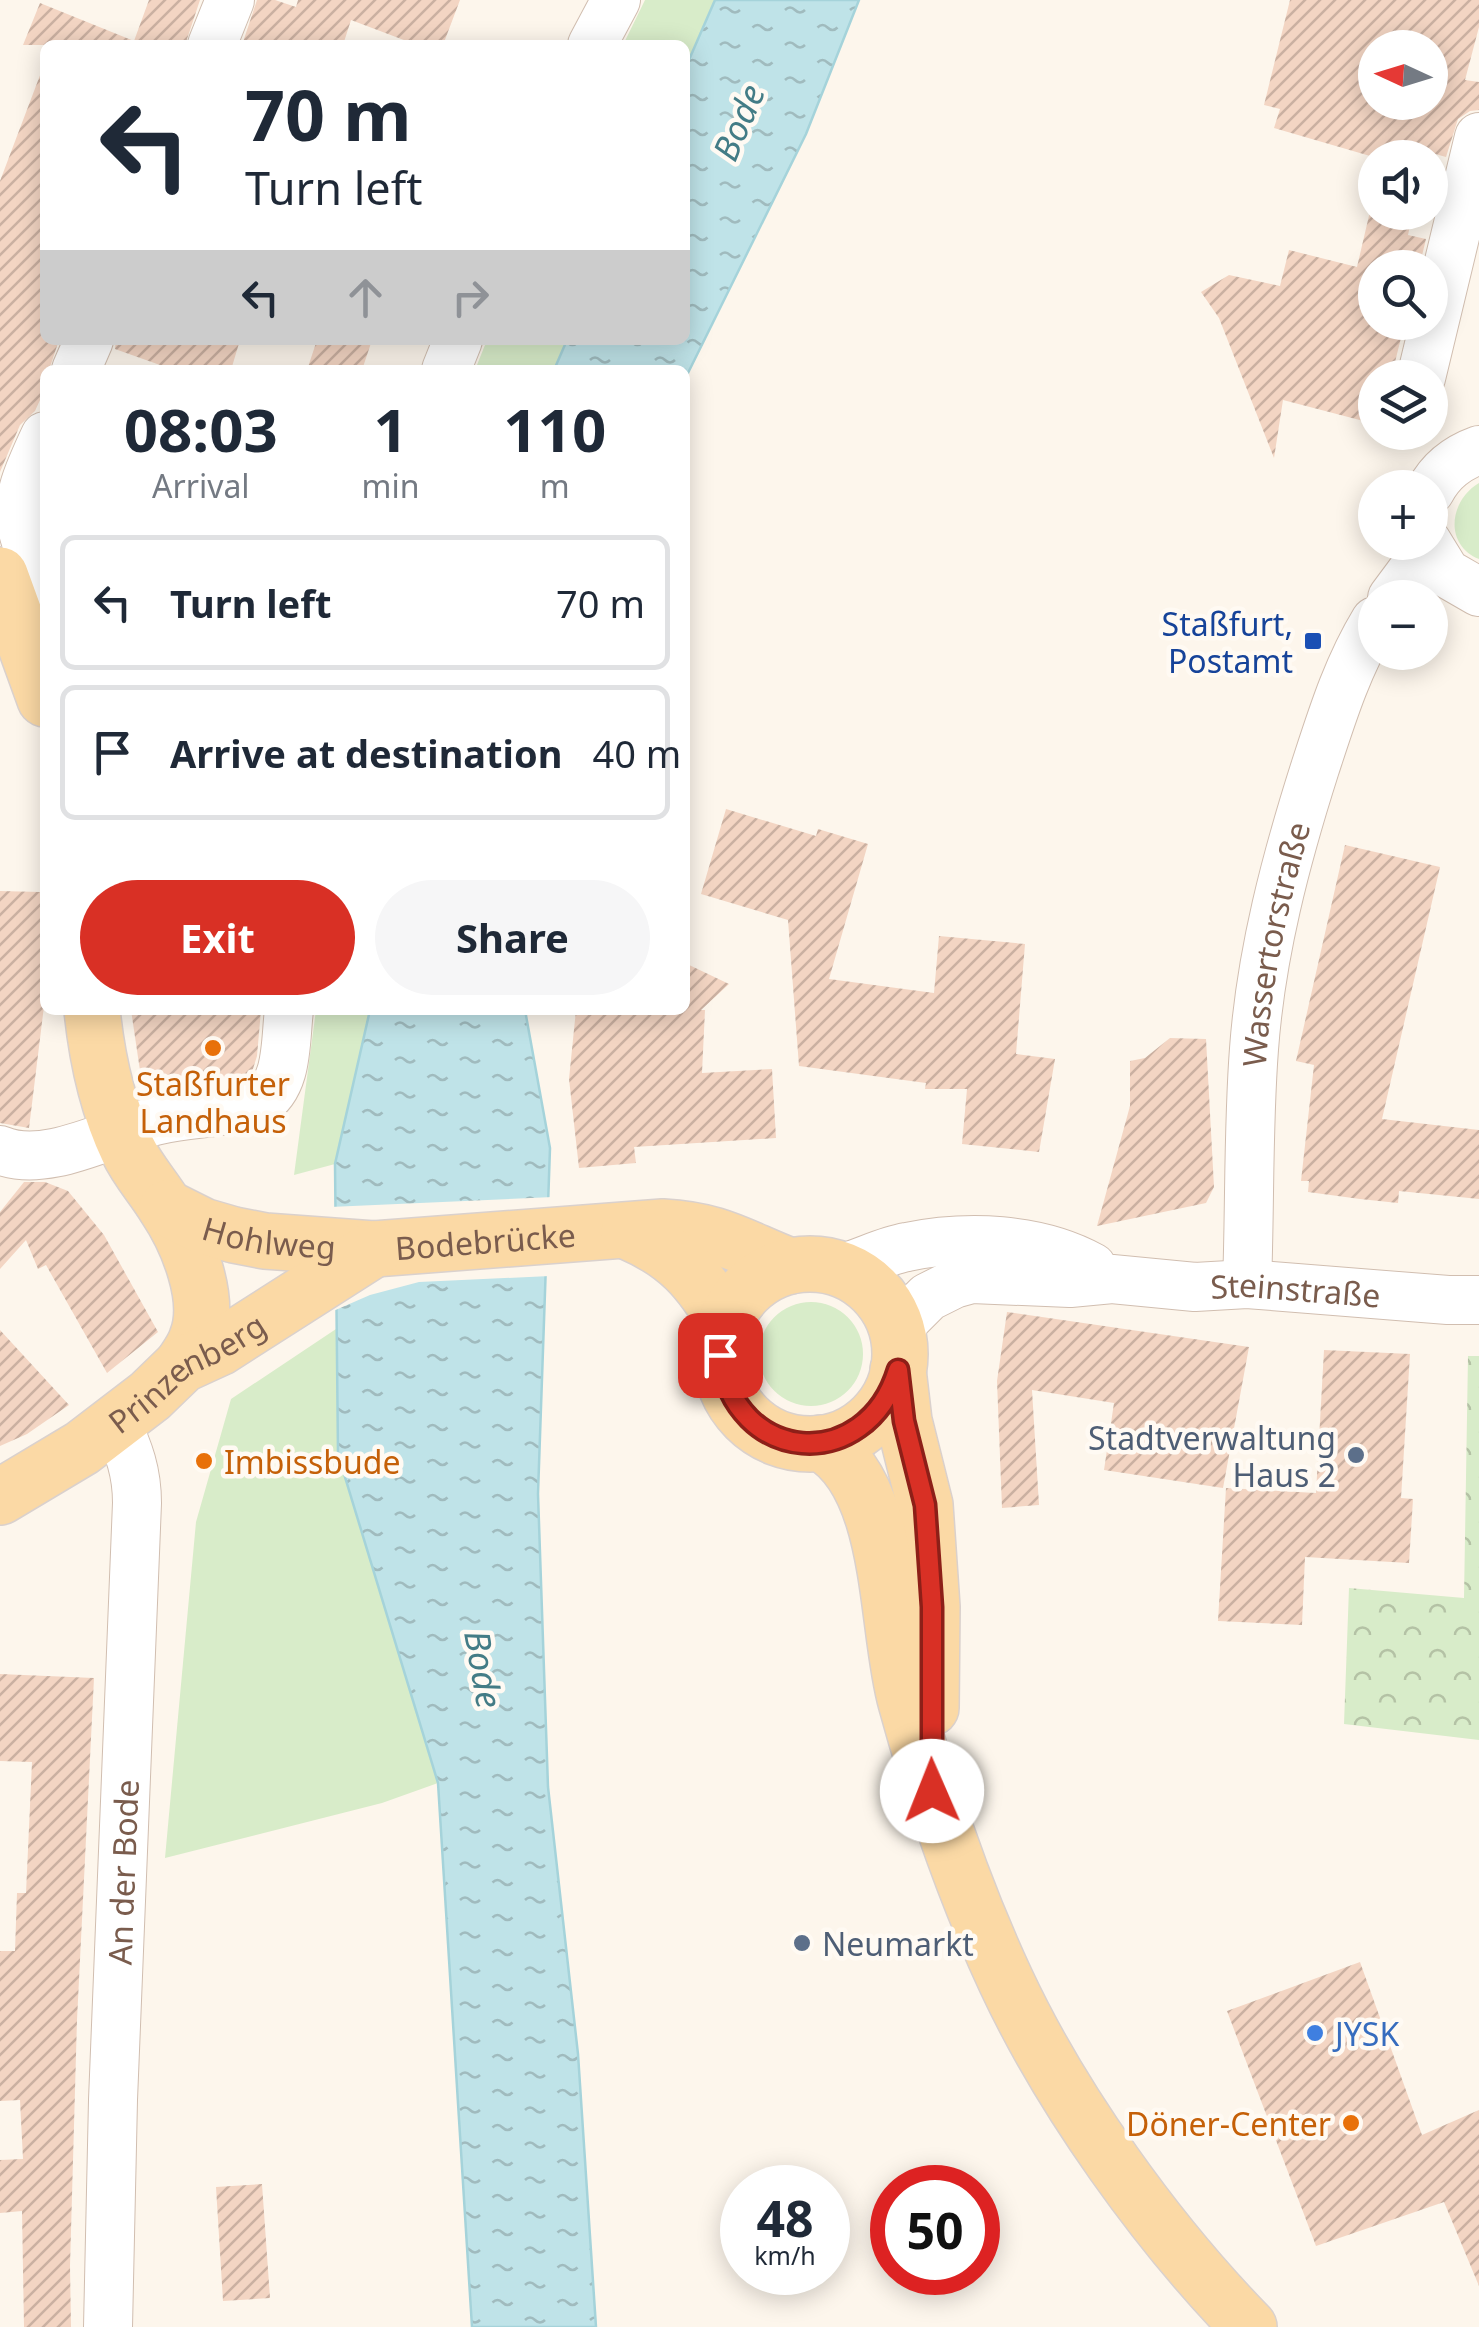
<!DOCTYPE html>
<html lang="en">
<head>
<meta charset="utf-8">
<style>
	body { margin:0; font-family:"Noto Sans",sans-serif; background:#f6f6f7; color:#1f2937; height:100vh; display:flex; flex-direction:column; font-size:38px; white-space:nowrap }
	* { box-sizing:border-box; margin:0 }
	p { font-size:32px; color:#747a83 }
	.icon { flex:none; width:55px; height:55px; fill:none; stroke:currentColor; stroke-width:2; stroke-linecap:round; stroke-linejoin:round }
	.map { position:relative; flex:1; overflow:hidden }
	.details { position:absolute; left:40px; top:365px; width:650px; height:650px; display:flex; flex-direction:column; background:#fff; border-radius:15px; box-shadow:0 5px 25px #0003 }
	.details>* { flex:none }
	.banner { position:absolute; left:40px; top:40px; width:650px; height:305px; border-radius:15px; box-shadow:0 5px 25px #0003; background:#fff; color:#1f2937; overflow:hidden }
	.needle { width:65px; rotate:274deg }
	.fabs { position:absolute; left:1358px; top:30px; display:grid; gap:20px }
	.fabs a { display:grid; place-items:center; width:90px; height:90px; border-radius:50%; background:#fff; box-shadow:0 5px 25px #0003; font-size:50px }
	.speed { position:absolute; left:720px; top:2165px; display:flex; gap:20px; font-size:50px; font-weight:700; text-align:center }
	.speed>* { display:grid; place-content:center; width:130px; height:130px; border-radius:50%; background:#fff; box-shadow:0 5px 25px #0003; line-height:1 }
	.speed small { font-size:25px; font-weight:400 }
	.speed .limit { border:15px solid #d22; background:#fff; color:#111 }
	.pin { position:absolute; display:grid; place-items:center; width:85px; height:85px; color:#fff; margin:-42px; border-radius:20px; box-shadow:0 5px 15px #0006 }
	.me { position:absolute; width:110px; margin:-55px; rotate:359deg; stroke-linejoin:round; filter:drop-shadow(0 0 8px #0008) }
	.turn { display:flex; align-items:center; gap:35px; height:210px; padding:0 40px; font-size:45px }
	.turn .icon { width:130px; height:130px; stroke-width:2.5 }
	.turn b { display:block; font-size:70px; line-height:85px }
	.lanes { display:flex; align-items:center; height:95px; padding:0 40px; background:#0003; justify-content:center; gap:50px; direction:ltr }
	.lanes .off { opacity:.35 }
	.eta { display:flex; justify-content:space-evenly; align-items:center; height:170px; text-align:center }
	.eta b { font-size:60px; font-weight:700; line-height:70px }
	.primary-button { display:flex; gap:20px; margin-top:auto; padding:20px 40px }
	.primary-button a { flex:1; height:115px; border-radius:60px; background:#d93025; color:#fff; font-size:40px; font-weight:700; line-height:115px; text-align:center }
	.primary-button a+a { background:#f6f6f7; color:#1f2937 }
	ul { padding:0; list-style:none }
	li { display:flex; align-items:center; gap:30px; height:135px; margin:0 20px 15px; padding:0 20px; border:5px solid #e0e1e3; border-radius:15px }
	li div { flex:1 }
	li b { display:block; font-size:38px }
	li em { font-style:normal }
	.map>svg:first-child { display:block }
	.grass { fill:#d8ecc9 }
	.park { fill:url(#park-crowns) }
	.water { fill:url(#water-ripples); stroke:#a5d3da; stroke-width:2.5 }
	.pier { fill:#fdf6ec }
	.building { fill:url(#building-hatch); fill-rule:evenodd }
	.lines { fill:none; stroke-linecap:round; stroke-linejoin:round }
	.minor-casing { stroke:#d1beb0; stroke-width:50 }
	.major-casing { stroke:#dad1cd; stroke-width:58 }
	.minor { stroke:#fff; stroke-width:48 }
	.major { stroke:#fbd9a5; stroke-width:55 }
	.route-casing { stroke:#8d1f18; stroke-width:25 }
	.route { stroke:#d93025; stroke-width:18 }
	.transit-dot { fill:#1a4fb4; stroke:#fffaf3; stroke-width:4 }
	.food-dot { fill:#e8710a; stroke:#fffaf3; stroke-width:4 }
	.service-dot { fill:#5c6f8a; stroke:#fffaf3; stroke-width:4 }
	.shop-dot { fill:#3f7fe0; stroke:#fffaf3; stroke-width:4 }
	.labels { text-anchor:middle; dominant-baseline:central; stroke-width:9; stroke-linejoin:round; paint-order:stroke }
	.transit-label { font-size:32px; fill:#164399; stroke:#fffaf3; text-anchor:end }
	.street-label { font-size:32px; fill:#7a5c4d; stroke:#fffaf3 }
	.food-label { font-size:32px; fill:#c56008; stroke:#fffaf3 }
	.service-label { font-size:32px; fill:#4e5e75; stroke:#fffaf3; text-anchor:end }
	.shop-label { font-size:32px; fill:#366cbe; stroke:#fffaf3; text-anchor:start }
	.water-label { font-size:35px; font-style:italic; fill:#437c86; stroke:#fffaf3 }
</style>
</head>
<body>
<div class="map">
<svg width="1479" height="2327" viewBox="0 0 1479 2327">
	<defs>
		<pattern id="park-crowns" width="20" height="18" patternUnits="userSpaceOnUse" patternTransform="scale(2.5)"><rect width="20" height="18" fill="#d8ecc9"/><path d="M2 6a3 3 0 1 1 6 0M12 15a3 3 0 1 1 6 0" fill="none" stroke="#b4c2a5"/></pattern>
		<pattern id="water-ripples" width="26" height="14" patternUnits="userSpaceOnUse" patternTransform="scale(2.5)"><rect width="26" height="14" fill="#bfe3e8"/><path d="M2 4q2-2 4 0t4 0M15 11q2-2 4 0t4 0" fill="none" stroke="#a0bbbe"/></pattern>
		<pattern id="building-hatch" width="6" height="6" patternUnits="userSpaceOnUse" patternTransform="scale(2.5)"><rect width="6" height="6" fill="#f3d5c3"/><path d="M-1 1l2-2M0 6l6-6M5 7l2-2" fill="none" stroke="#cab0a1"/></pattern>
	</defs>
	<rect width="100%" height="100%" fill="#fdf6ec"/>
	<path class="grass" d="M645,0H715L685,69V45H623Z
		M487,340H567L554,370H475Z
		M1479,483V559C1443,544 1450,500 1479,483Z
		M316,1010H370L335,1164L294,1175Z
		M759 1354a52 52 0 1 1 104 0a52 52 0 1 1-104 0Z
		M336,1329L338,1454L438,1783L382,1803L165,1858L196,1522L231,1399Z"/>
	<path class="park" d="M1468,1356H1479V1740L1344,1724L1349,1588L1464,1598Z"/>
	<path class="water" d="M715,0H859L806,134L685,379V370H554L567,340H685V69Z
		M370,1010H525L550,1148L538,1494L548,1787L578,2054L596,2327H472L438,1783L338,1454L335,1164Z"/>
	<path class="pier" d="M553,1197L550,1276L419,1282L370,1295L331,1312L330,1207Z"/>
	<path class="building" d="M149,0H200L185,45H23L40,3L134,41Z
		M257,0H275L296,7L298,0H460L443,45H417L351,20L343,45H242Z
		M1290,0H1479V27L1465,80L1479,82V110L1470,111L1458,119L1446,157L1428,152L1427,158H1377L1274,128L1280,109L1264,105ZM1375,48H1430V102H1375Z
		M42,70L45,71V340H59L49,370H45V389L35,411L20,425L0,472V181Z
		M1375,190V212H1413L1408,235L1426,239L1419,268H1375V322H1405L1391,378H1375V424L1283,400L1274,458L1219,318L1201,292L1229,275L1280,286L1289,250L1357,267Z
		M116,340H240L231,370H174L115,349Z
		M317,340H372L362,370H307Z
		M726,809L816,836L818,829L868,844L829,979L934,993L939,936L1025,944L1016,1054L1055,1059L1039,1152L962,1144L967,1089H925L926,1083L799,1066L788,920L701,894Z
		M1345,845L1440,867L1382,1119L1479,1130V1199L1399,1191L1398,1203L1360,1199L1308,1192L1309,1181H1301L1314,1065L1296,1061Z
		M0,891L40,892L45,939V998L29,1128L0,1123Z
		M685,963L729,984L701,1010H705L702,1073L772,1069L776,1138L634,1147L636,1163L579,1168L569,1079L576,1010H685Z
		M131,1010H261L257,1056L252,1072L240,1080L155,1093L142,1084Z
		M1170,1038L1206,1039L1214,1187L1206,1203L1097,1226L1130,1106V1061L1145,1058Z
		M24,1182H45L68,1191L104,1235L158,1332L107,1373L46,1265L38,1269L26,1240L0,1269V1212Z
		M1007,1312L1249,1347L1223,1488L1104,1470L1114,1403L1032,1390L1039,1505L1002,1508L997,1381Z
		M0,1330L69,1405L27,1434L0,1446Z
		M1324,1350L1410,1354L1401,1498L1413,1499L1409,1563L1305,1557L1302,1625L1218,1621L1226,1488L1316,1493Z
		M0,1674L94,1678L77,2020L70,2266L71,2327H24L22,2211L0,2213V2160L23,2159L20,2100L0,2101V1951H15L17,1893H26L32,1762L0,1761Z
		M1360,1962L1422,2135L1479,2110V2286L1444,2202L1316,2246L1227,2011Z
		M262,2184L270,2298L223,2301L216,2187Z"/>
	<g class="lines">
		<defs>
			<g id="minor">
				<path d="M212,45L230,0"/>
				<path d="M592,45L616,0"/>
				<path d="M76,370L89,340"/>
				<path d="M446,370L458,340"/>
				<path d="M1421,378L1479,137"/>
				<path d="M45,436C10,511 14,515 45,590"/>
				<path d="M1430,491C1441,470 1457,458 1479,450"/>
				<path d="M1427,542L1446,573L1479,592"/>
				<path d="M1392,598L1415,567L1422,542"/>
				<path d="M0,1150C47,1170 113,1130 159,1120C192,1113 227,1113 259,1103C289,1085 285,1041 289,1010"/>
				<path d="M840,1269C862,1263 884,1251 907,1247C966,1235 1038,1237 1092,1267"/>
				<path id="s1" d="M1247,1284C1250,1206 1248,1127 1254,1049C1261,953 1286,859 1315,768C1332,716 1347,667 1375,621"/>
				<path id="s2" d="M898,1336L906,1319L928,1297L954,1284L972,1279L1070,1283L1112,1279L1195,1287L1247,1284L1448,1300H1479"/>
				<path id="s3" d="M108,2327L113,2100L137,1503C137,1472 129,1450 116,1423"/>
			</g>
			<g id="major">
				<path d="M0,575L45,699"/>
				<path d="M92,1010C97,1059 107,1106 128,1150C138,1171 154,1188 166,1208C188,1241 212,1299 197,1338C194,1348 187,1357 182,1365"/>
				<path id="s4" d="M167,1208L203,1226L234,1235L265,1241L374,1249L663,1227C719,1230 741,1247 790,1266"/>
				<path d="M629,1232C678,1253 700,1279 726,1323"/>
				<circle cx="810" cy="1354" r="90"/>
				<path d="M898,1370L904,1421L925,1505L932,1607L931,1708"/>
				<path d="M821,1443C895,1485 885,1628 906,1702C932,1797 964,1891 1006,1981C1062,2101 1157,2233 1249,2327"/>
				<path id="s5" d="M0,1497L82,1448L150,1396L182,1365L219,1348L374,1249"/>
			</g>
		</defs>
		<use href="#minor" class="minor-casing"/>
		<use href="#major" class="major-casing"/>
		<use href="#minor" class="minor"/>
		<use href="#major" class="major"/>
	</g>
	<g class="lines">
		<defs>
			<path id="route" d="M720,1355C734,1465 866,1475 898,1370L904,1421L925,1505L932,1607V1791"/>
		</defs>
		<use href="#route" class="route-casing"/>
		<use href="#route" class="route"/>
	</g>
	<rect class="transit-dot" x="1303" y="631" width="20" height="20" rx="5"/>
	<g class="food-dot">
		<circle cx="213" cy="1048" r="10"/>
		<circle cx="204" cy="1461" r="10"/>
		<circle cx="1351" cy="2123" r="10"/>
	</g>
	<g class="service-dot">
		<circle cx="1356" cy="1455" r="10"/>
		<circle cx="802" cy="1943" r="10"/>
	</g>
	<circle class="shop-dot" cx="1315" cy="2033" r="10"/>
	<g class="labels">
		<g class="transit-label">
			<text x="1293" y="623">Staßfurt,<tspan x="1293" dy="37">Postamt</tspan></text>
		</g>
		<g class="street-label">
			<text stroke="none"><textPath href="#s1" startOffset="342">Wassertorstraße</textPath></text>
			<text stroke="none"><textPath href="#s4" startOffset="108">Hohlweg</textPath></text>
			<text stroke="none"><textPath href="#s4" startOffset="325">Bodebrücke</textPath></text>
			<text stroke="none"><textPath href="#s2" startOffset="422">Steinstraße</textPath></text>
			<text stroke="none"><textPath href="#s5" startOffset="225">Prinzenberg</textPath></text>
			<text stroke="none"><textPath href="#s3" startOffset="455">An der Bode</textPath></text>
		</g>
		<g class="food-label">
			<text x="213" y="1083">Staßfurter<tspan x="213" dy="37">Landhaus</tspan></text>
			<text x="224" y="1461" text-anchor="start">Imbissbude</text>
			<text x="1331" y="2123" text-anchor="end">Döner-Center</text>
		</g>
		<g class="service-label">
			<text x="1336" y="1437">Stadtverwaltung<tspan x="1336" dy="37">Haus 2</tspan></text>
			<text x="822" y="1943" text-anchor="start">Neumarkt</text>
		</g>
		<g class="shop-label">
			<text x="1335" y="2033">JYSK</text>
		</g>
		<g class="water-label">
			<text transform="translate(738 122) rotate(-67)">Bode</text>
			<text transform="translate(484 1669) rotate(80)">Bode</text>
		</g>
	</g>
</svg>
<div class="fabs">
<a><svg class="needle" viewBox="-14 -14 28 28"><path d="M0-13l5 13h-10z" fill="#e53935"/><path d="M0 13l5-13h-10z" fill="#747a83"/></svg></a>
<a><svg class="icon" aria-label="sound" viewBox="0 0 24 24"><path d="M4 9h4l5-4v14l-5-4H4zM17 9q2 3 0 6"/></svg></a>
<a><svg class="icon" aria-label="search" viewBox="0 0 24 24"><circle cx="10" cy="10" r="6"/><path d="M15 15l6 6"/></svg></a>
<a><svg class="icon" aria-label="layers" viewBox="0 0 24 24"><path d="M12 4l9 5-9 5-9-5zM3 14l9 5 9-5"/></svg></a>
<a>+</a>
<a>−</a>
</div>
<div class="speed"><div>48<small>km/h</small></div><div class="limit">50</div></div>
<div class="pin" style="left:720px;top:1355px;background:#d93025"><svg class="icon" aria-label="arrive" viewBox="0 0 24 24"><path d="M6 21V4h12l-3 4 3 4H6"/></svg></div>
<svg class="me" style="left:932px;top:1791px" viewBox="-20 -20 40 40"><circle r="19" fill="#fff"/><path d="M0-13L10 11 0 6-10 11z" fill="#d93025"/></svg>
<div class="banner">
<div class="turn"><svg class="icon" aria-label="left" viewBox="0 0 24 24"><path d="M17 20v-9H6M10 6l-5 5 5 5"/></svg><div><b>70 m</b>Turn left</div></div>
<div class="lanes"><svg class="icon" aria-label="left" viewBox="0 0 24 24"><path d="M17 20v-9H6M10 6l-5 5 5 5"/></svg><svg class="icon off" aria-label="ahead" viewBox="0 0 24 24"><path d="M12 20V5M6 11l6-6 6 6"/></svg><svg class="icon off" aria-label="right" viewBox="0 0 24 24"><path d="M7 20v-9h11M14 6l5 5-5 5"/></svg></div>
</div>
<section class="details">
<div class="eta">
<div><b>08:03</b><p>Arrival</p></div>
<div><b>1</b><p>min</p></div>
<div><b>110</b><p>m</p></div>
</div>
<ul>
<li><svg class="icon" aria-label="left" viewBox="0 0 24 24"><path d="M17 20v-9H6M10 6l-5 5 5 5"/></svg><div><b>Turn left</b></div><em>70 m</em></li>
<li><svg class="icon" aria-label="arrive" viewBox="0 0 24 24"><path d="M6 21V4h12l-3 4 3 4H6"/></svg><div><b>Arrive at destination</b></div><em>40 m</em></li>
</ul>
<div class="primary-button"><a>Exit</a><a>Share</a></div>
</section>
</div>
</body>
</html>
